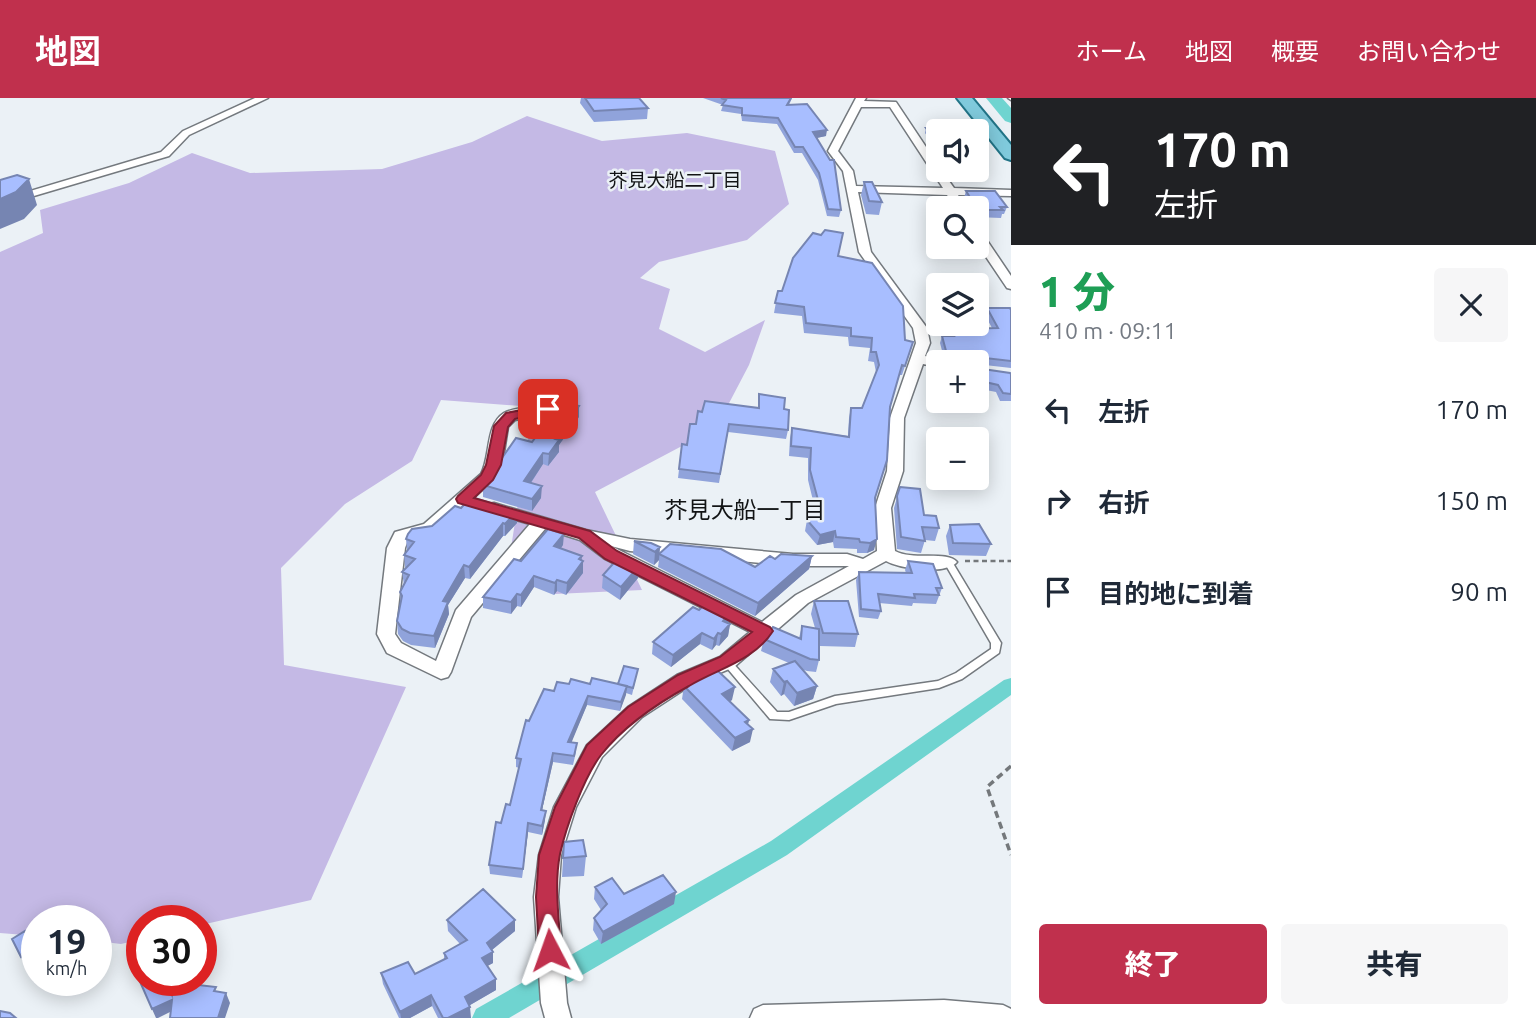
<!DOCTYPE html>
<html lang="ja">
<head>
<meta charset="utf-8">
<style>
	body { margin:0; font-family:Ubuntu,"Noto Sans JP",sans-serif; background:#f6f6f7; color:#1f2937; height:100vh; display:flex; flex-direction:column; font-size:26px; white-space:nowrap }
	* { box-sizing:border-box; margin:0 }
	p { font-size:23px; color:#747a83 }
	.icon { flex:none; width:38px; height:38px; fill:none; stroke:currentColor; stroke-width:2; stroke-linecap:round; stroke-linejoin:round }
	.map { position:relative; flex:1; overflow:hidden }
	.details { display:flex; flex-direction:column; background:#fff; width:525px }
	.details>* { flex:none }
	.banner { background:#202124; color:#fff; overflow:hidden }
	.fabs { position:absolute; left:926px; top:21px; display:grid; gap:14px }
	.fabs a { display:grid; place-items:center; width:63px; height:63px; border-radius:7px; background:#fff; box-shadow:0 4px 18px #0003; font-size:35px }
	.speed { position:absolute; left:21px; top:807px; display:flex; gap:14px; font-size:35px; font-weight:700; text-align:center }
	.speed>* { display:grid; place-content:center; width:91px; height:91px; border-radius:50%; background:#fff; box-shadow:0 4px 18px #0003; line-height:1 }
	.speed small { font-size:18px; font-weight:400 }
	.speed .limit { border:10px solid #d22; background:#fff; color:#111 }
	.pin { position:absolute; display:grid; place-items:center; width:60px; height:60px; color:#fff; margin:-30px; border-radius:14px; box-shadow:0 4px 10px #0006 }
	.me { position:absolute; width:77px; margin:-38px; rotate:356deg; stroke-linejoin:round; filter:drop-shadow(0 0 5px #0008) }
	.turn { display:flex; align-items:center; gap:24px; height:147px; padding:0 28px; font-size:32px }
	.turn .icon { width:91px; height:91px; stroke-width:2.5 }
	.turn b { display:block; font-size:49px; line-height:60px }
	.round { display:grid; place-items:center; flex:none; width:74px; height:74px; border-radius:7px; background:#f6f6f7 }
	.summary { display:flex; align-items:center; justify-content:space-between; height:119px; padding:0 28px }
	h1 { font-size:42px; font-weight:800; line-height:52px; color:#1e9e55 }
	.primary-button { display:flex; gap:14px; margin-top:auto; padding:14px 28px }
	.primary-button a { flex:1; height:80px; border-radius:7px; background:#c0304d; color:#fff; font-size:28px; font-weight:800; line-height:80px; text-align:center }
	.primary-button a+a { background:#f6f6f7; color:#1f2937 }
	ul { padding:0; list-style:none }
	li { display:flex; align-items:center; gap:21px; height:91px; padding:0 28px }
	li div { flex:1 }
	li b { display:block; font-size:26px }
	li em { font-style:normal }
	header { display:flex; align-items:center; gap:42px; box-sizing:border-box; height:98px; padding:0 35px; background:#c0304d; color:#fff }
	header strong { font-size:33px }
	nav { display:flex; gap:38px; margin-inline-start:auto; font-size:24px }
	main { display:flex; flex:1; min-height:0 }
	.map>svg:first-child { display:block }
	.green { fill:#c4b9e5 }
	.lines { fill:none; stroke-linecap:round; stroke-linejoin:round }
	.canal { fill:#6fd4d0; fill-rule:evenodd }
	.river { fill:#6fd4d0; fill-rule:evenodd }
	.service-casing { stroke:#74797e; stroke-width:3 }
	.minor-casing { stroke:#74797e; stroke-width:3 }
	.primary-casing { stroke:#227487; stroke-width:4 }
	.path-far1 { stroke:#74787b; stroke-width:2.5; stroke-dasharray:5 3.5; stroke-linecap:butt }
	.path { stroke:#74787b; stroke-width:3.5; stroke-dasharray:7 4.5; stroke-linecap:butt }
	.service { fill:#fff; fill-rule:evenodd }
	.minor { fill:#fff; fill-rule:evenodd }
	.primary { fill:#80cadc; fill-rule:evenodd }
	.wall { fill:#90a3db }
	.shaded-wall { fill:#7685b2 }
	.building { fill:#a8beff; stroke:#7685b2; stroke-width:2 }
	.route { fill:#c0304d; stroke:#7d1f32; stroke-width:2 }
	.labels { text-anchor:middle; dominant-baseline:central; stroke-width:5; stroke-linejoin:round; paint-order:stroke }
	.far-neighbourhood-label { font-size:19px; fill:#121415; stroke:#ebf1f6 }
	.neighbourhood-label { font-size:23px; fill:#121415; stroke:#ebf1f6 }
</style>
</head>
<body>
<header>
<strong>地図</strong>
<nav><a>ホーム</a><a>地図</a><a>概要</a><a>お問い合わせ</a></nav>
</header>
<main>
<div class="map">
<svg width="1011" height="920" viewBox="0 0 1011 920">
	<rect width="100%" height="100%" fill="#ebf1f6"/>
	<path class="green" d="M527,18L602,43L687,35L775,53L789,106L747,142L659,164L640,180L670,191L659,231L705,254L765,222L749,267L716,330L595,394L642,492L555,496L511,450L533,309L441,302L412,363L345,406L281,470L284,567L406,589L311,802L201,827V822H142V841L121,846L96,843V822H37V838L0,835V154L43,135L40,112L129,85L192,55L250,75L382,71L472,44Z"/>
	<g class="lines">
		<path class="canal" d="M1011,580V597L787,757L509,920H472L476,911L771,743L1004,582Z"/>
		<path class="river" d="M986,0H1002L1011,10V25L1005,23Z"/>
		<defs>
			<path id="service" d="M1008,0H1011V2Z
				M948,461L951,462L1001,545L999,555L962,581L939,590L836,606L789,622L770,621L722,564L724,562H730L777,614H789L835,598L938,583L956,575L991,551V545L944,464Z"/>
			<path id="minor" d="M255,0H268L189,37L169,58L0,108V102L161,54L183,33Z
				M856,0H866L864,3L896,4L938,67V72H941L954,90L1011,92V98L958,97L966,110H956L947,97L858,94L871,154L927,230L930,245L925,258L944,264H938V269L923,266L904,320L903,373L891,410L895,453C914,463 947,452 957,464C946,477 900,471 886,463L808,505L734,569L691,587L642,619L602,659L576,709L561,757L558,799L567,905L571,920H545L541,905L534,799L539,757L554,709L587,647L628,609L677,577L720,559L750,534L605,461L580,442L545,431L471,519L451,574L448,579L441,581L387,555L377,536L387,450L395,434L424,426L481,376C491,358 485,327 504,315C515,309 536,309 548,307L555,311L553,314L515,322L508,329L502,367L493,382L436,434L408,442L405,450L395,536L401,545L436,563L456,512L530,426L488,414L486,410L488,406L494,405L586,432L630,441L793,456H847L863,461L877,453L875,410L887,373L890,320L916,245L913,230L859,154L843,73L828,53ZM861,9H890L943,90L856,88L853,73L838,53ZM611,448L630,453L793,468H849L796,497L762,524Z
				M976,131L980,132L1011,178V191L1007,190L976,144Z
				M944,902L1003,907L1011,911V920H750L754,911L763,907Z"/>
			<path id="primary" d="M957,0H972L1011,47V62L1005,60Z"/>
		</defs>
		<use href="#service" class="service-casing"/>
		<use href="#minor" class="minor-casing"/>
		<use href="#primary" class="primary-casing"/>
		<path class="path-far1" d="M965,463H1011"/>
		<path class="path" d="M1011,668L987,689L1011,757"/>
		<use href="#service" class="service"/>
		<use href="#minor" class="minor"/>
		<use href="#primary" class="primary"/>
	</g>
	<path class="wall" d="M581,0H639L648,10L647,21L594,24L580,5Z
		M703,0H792L789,7L826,38L816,40L841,112L839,119L827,118L818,82L802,55H794L777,26L742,23L741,16L721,13L723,7Z
		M926,30L938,33V54L925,35Z
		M976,51L985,62L984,67H976Z
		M864,84L882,104L879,117L866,116L861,97Z
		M966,93L1007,109L1004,116H1002L1001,120L976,119V110H970L964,100Z
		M838,158L905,242L910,253L902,277H899L890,310L875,401L874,452L867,455H857V451L834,450L833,444L817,447L805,433L807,422L817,419L808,382V360L789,358L790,340L792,330L848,338L849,320L851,310H862L876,274L874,264L868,263L870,250L849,248L848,239L804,235L802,218L774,215L778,193H782Z
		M987,210L1011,212V270L976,266V264H945L940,245L942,238H948L950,231L992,230L985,217Z
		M976,270L1011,276V303H1000L996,294L976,290Z
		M759,296L784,311L788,332L786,341L728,334L719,385L678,380L682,346L687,347L702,314L758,310Z
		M579,308V319L559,347V354L548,368L543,366L531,385L541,400L532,413L483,399V387L543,334Z
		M900,389L924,417L939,430L935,443L925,442L921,455L897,451L894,410Z
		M461,410L517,413V425L505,438H503L470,481L465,480L448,507L449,516L435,550L411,547L403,543L398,536L397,523L401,504L400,494L404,487L402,474L407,470L405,469L404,457L407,453L406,441L432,428Z
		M950,427L991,446L986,458L949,457L946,438Z
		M634,443L660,449L659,456L755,469L775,461L812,458L809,471L755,518L658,469L659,462L654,467L633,456Z
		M563,447L561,450L583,463V475L566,497L557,493L554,497L534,489L521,509L517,508L511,516L483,510V499Z
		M908,463L942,490L936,506L913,505L912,508L879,505L881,513L878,521L859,519L856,482L859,474L906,475L905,472Z
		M639,468L638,480L620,502L602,490L603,477Z
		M814,503L858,536L855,549L820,548L819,545V562L816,574L807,573L801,571L817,588L813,601L794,608L784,596L781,598L770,584L773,571L789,565L761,553L764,541L799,540L802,528L815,530L811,516Z
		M728,525L730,526L728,538L719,548L716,547L712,552L700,546L671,569L652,556L653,544Z
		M638,571L632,597L626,595L620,613L587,607L571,644L576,654L573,667L553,664L542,712L545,722L542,737L528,734L522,780L490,776L489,767L501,725L510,707L519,670L516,669V660L529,623L554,593L569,586H618Z
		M690,579L732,602L730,603L749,622L748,626L750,644L732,653L682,601L684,588L689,586Z
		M564,744L586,758L584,778L562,779Z
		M595,789L624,796L674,806L601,846L593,832L594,820L601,812L594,801Z
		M447,822H515V833L492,852L493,865L487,868L496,881V892L470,907V920H438L432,908L410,920H399L383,886L381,875L415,876L444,862V855L460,846L448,833Z"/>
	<path class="shaded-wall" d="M827,32L826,38L812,41L813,34Z
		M29,81L37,107L24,121L0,131V101Z
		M579,308V319L559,347V354L548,368L549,356L555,341Z
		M543,355V366L524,395V383Z
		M542,388L541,400L532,413V401Z
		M517,413V425L505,438V426Z
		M503,425V438L470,481L469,469Z
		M835,433L833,444L817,447L820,437Z
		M564,436L563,447L554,460V448Z
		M877,441L874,452L867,455L870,445Z
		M660,449L659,462L654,467L655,454Z
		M582,458L581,466L583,463V475L566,497L567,485Z
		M812,458L809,471L755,518L758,505Z
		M464,467L465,480L448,507L449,516L435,550L434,538L443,503Z
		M639,468L638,480L620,502L621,489Z
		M534,478V489L521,509V497Z
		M557,482V493L554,497L555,485Z
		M517,496V508L511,516V504Z
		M730,514L728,526L723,523Z
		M730,526L728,538L719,548L721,536Z
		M702,535L700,546L671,569L673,557Z
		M718,535L716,547L712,552L714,541Z
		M787,583L784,596L781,598L784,584Z
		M627,588L626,597L620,613L621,604Z
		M817,588L813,601L794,608L797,595Z
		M735,589L732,602L720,609L722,596Z
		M588,598L587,607L568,653V644Z
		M749,622L746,634L753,631L750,644L732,653L735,640L745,624Z
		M553,655V664L540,721L541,712Z
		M546,713L545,722L542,737V728Z
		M528,725V734L522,780L523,771Z
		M676,794L674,806L601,846L603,834Z
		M515,822V833L487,856V845Z
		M25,833L37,855V882L34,884L21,859Z
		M493,854V865L482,871V860Z
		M496,881V892L465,910V899Z
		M226,895L230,905L225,920H218Z
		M431,897L432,908L410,920H401L400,914Z
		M172,902L176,911L158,920H156L152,911Z
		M470,909L471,920H448Z"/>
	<path class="building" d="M585,0H639L648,10L594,13Z
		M721,0H791L787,7L807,6L827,32L813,34L830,62H834L841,112L828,111L819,75L803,49H795L778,20L742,17V10L722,7L726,2Z
		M926,30L962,32L963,33H938V47Z
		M976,51L985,62H976Z
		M17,77L29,81L16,94L0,101V82Z
		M864,84H872L882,104L869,103Z
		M966,93H995L1007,109H1000L1003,112H978Z
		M825,132L843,135L838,158L872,165L903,208L905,242L913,244L905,268L902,267L890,309L887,362L875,400L877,441L870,445L860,444L859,441L836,439L835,433L820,437L807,422L822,417L810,372L811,350L791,348L792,330L849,339L851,310H862L879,267L876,254H871L872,240L851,238V230L806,225L804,209L775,205L778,193H782L793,160L813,135L821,137Z
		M987,210H1010L1011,212V263L977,259L976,266V264H949L942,238H954L950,231L998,230Z
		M976,270L1010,275L1011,276V296L1003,295L998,287L976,282Z
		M759,296L785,300L784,311L789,312L788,332L729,326L720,376L679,371L682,346L687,347L690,326H696L698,313L702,314L705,303L759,310Z
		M562,305L579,308L555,341L559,342L551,353L549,356L543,355L524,383L542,388L532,401L483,387L516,340L532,344L540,333L543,334Z
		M900,389L920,391L924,417L936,418L939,430L922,429L925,443L901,439L897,398Z
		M471,399L517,413L505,426L503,425L469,469L464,467L443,503L448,504L434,538L410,535L402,531L397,523L402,498L400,494L409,477L402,474L415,461L404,457L414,444L406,441L408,436L412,431L432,428L455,408L461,410Z
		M979,426L991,446L953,445L950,427Z
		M548,431L564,436L554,448L582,458L579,461L583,463L567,485L557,482L555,485L534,478L521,497L517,496L511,504L483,499L514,461L521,463Z
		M634,443L651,445L660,449L655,454Z
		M670,446L721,451L755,469L770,458L775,461L781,456L812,458L758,505L659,456Z
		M620,458L639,468L621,489L603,477Z
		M908,463L933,466L942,490H936L939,497L914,496L915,500L878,496L881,513L861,511L859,474L912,475Z
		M708,503L730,514L723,523L730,526L721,536L718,535L714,541L702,535L673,557L653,544L693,509L699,512Z
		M814,503H848L858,536L823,535Z
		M802,528L819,531V562L810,561L764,541L773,529L801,541Z
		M795,563L817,588L797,595L787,583L784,584L773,571Z
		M624,568L638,571L633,590L618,586Z
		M718,573L735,589L722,596L749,622L745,624L753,631L735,640L684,588L694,583L690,579Z
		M592,580L627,588L621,604L588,598L568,644L577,645L574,658L553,655L541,712L546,713L542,728L528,725L523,771L489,767L496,724L501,725L506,706L510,707L521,661L516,660L526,622L529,623L544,591L554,593L557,584L569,586L571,581L590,586Z
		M583,742L586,758L563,760L564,744Z
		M663,777L676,794L603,834L594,820L607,806L595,789L612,780L624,796Z
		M483,791L515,822L487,845L493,854L482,860L496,881L465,899L470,909L448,920H443L431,897L400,914L381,875L408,864L415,876L447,860L444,855L467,842L447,822Z
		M25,833L34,851L21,859L12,841Z
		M142,866V882H166L172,897L173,890L181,885L216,889L214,893L226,895L218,920H170L172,902L152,911L134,870Z
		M0,913L10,915L16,920H0Z"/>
	<path class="route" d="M548,307L553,308V313L515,321L508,329L501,367L493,382L474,400L590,433L617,453L770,529L773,533C754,563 717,571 689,588C658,605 623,629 601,657C584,679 566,729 560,756C554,787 559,821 561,852L558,859L550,862L542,859L539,852L536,799L539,757L555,709L587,647L628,609L678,577L720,559L752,534L605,461L579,440L458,405L456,401L458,398L481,377L486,367L494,328L506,315Z"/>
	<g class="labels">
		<g class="far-neighbourhood-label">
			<text x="675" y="82">芥見大船二丁目</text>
		</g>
		<g class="neighbourhood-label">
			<text x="745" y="411">芥見大船一丁目</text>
		</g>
	</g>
</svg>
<div class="fabs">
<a><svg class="icon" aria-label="sound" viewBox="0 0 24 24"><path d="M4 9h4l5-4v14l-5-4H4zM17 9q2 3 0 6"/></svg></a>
<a><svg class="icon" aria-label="search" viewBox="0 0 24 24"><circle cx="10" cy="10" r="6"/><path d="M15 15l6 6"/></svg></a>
<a><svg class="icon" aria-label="layers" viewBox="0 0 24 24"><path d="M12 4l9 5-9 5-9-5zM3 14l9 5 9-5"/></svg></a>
<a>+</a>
<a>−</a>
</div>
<div class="speed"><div>19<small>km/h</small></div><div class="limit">30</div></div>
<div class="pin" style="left:548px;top:311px;background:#d93025"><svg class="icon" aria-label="arrive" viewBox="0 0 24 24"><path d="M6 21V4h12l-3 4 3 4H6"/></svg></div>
<svg class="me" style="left:550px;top:852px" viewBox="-20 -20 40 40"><path d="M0-17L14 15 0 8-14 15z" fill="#c0304d" stroke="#fff" stroke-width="4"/></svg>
</div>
<section class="details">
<div class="banner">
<div class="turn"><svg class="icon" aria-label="left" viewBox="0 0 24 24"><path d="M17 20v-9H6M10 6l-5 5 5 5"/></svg><div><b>170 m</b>左折</div></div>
</div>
<div class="summary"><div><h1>1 分</h1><p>410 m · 09:11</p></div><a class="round"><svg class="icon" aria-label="close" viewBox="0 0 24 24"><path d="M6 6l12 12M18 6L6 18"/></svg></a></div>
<ul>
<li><svg class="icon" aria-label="left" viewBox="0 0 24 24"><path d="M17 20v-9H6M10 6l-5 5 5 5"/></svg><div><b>左折</b></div><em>170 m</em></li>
<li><svg class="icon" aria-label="right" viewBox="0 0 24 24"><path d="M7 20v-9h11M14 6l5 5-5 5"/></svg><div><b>右折</b></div><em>150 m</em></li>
<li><svg class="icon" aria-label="arrive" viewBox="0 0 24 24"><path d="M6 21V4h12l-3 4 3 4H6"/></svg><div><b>目的地に到着</b></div><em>90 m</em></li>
</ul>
<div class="primary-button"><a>終了</a><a>共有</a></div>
</section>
</main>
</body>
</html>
